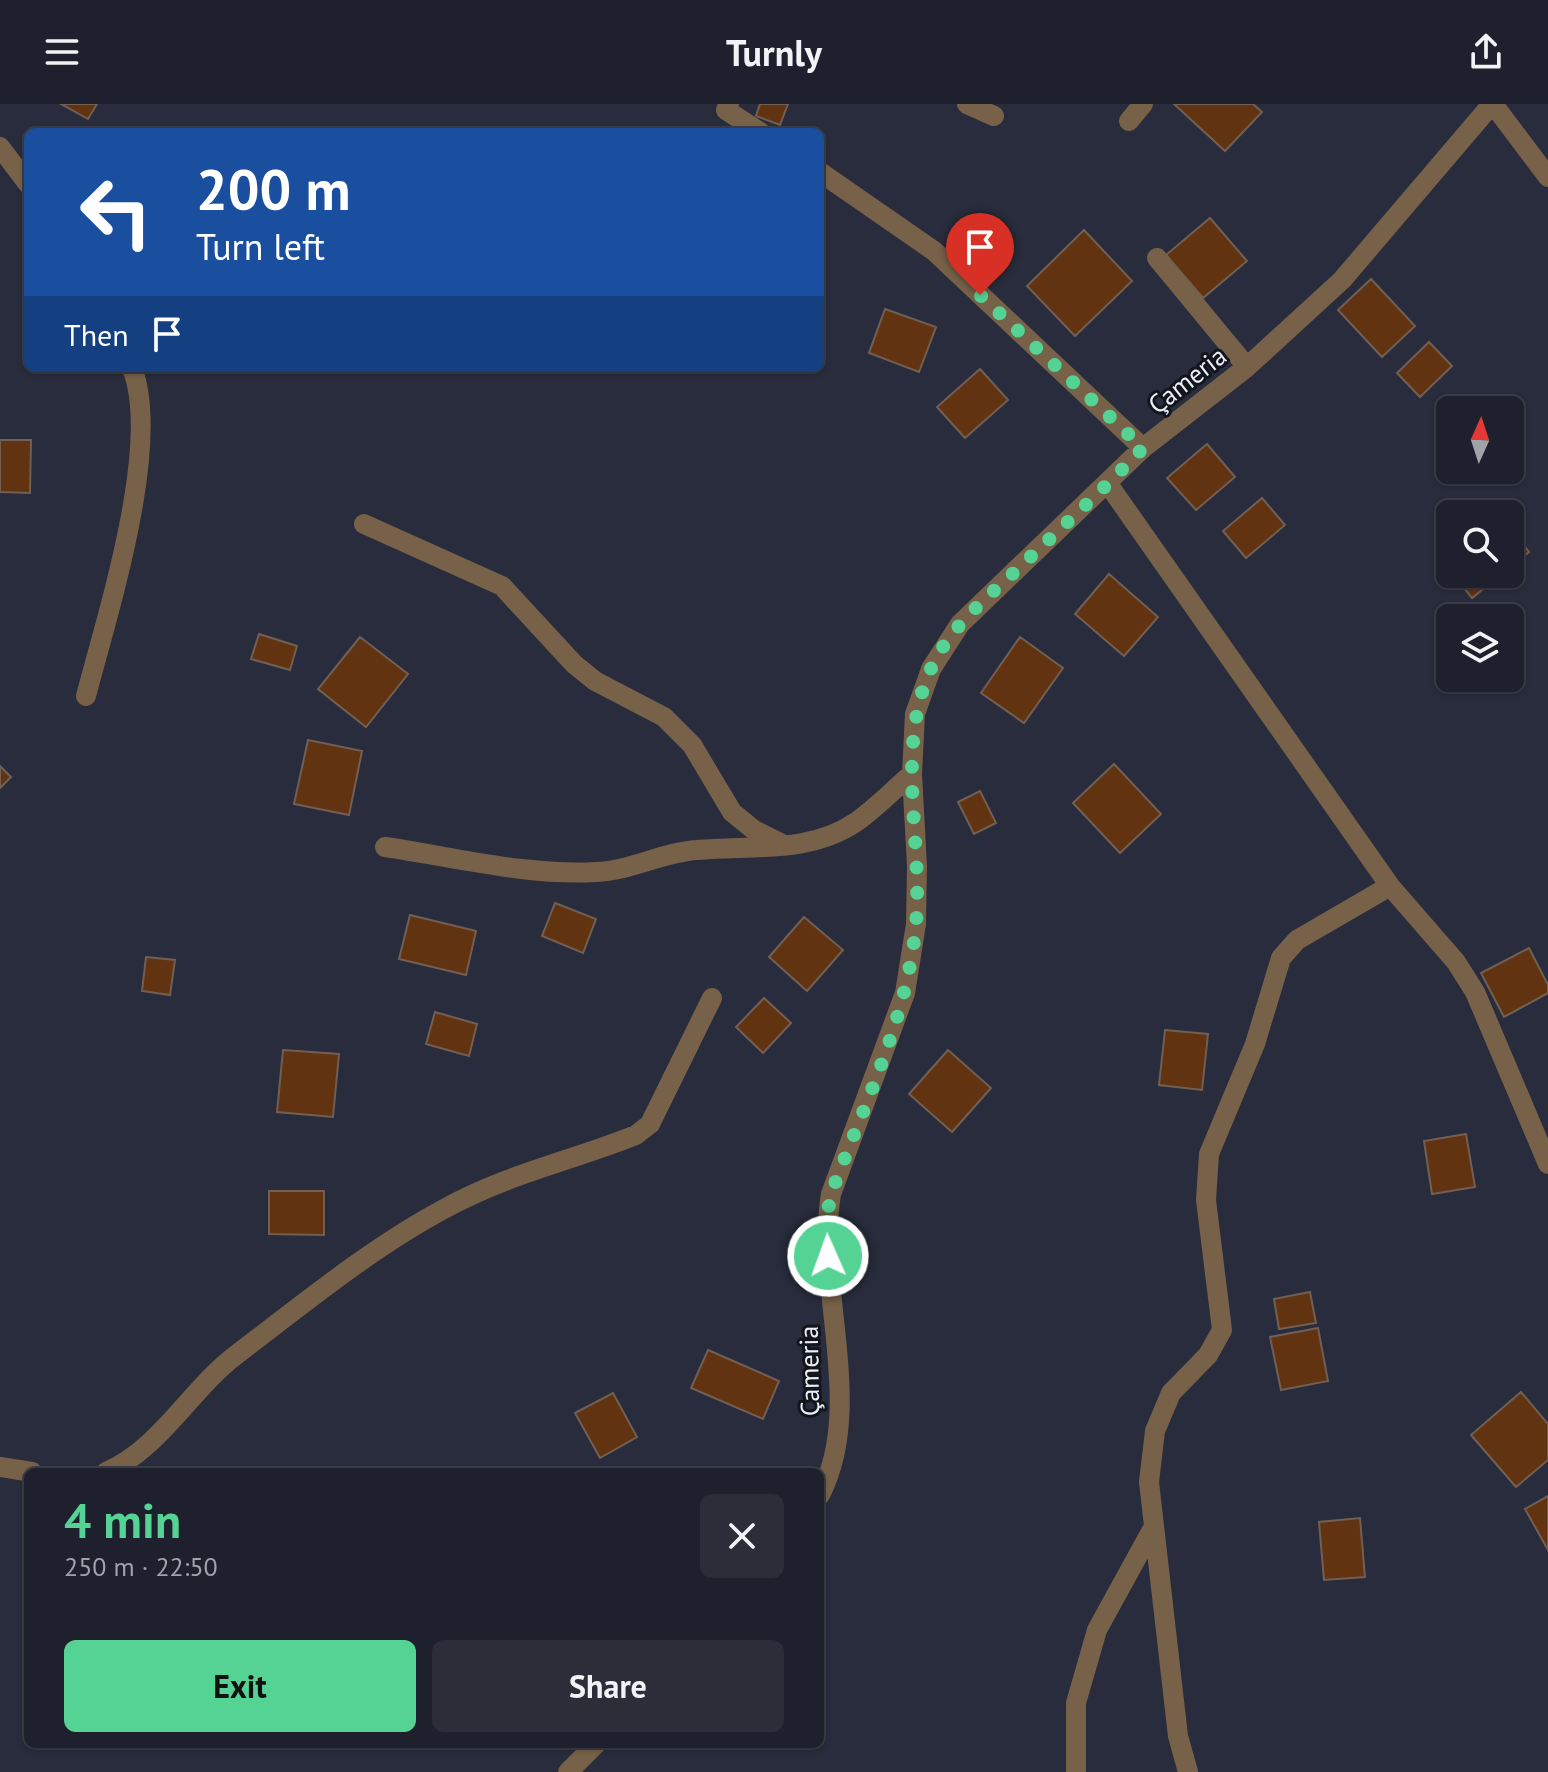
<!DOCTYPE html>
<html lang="en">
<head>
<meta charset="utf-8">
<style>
	body { margin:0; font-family:"PT Sans",sans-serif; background:#2b2e39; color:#f1f3f6; height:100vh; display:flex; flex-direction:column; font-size:30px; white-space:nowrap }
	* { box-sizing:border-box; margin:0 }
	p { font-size:26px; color:#a1a3aa }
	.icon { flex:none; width:44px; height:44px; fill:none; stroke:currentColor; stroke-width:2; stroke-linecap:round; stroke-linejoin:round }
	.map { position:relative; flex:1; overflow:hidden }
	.details { position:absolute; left:24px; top:1364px; width:800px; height:280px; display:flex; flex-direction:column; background:#1e212d; border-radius:12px; box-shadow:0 2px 6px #0004,0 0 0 2px #3c3e49 }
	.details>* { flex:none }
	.guide { position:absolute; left:24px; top:24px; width:800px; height:244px; border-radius:12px; box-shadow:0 2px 6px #0004,0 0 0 2px #3c3e49; background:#1a4fa0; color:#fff; overflow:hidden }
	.needle { width:52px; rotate:3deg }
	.buttons { position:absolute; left:1436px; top:292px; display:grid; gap:16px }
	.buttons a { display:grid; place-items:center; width:88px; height:88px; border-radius:12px; background:#1e212d; box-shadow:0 2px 6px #0004,0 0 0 2px #3c3e49; font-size:40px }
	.pin { position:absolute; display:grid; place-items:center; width:68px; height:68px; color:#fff; margin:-82px -34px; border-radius:50% 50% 50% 0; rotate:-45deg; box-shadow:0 0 8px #0007 }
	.pin .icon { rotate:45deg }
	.me { position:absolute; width:88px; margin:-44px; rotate:358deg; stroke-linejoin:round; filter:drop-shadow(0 0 6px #0008) }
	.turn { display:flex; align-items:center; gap:28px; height:168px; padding:0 40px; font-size:36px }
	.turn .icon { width:104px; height:104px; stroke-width:2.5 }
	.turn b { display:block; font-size:56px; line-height:68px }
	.then { display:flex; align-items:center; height:76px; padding:0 40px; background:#0003; gap:16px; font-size:30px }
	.round { display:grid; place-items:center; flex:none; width:84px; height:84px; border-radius:12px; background:#2b2e39 }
	.summary { display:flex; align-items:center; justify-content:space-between; height:136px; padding:0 40px }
	h1 { font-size:48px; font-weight:800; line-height:60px; color:#54d395 }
	.cta { display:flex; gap:16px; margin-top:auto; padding:16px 40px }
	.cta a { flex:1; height:92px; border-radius:12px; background:#54d395; color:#111; font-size:32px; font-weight:800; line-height:92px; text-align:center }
	.cta a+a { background:#2b2e39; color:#f1f3f6 }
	header { display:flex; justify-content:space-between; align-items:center; height:104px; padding:0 40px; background:#1e212d; font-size:36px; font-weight:800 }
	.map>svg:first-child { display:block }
	.building { fill:#613310; stroke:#715f54; stroke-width:2 }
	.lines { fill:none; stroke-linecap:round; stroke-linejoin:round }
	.minor { stroke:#776148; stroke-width:20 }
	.route { stroke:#54d395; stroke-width:14; stroke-dasharray:0 25.2 }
	.labels { text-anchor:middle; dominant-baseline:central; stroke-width:6; stroke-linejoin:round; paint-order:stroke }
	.street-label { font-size:26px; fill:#eceffa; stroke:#13151c }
</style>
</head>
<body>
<header><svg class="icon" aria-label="menu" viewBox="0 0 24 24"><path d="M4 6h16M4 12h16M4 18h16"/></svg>Turnly<svg class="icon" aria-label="share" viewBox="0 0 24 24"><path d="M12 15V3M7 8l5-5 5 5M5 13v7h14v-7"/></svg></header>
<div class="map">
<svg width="1548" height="1668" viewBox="0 0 1548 1668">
	<rect width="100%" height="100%" fill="#282c3c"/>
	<path class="building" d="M61,0H97L88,15Z
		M760,0H788L780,21L756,12Z
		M1174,0H1253L1262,8L1225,47Z
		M1210,114L1247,157L1203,194L1166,151Z
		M1084,126L1132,177L1075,232L1027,182Z
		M1371,175L1415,222L1382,253L1338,206Z
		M885,205L936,223L919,268L869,249Z
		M1429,238L1452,262L1420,293L1397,269Z
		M980,265L1008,296L965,334L937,303Z
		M0,336H31L30,389L0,388Z
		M1207,340L1235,373L1196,406L1167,374Z
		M1262,394L1285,421L1246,454L1223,427Z
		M1492,402L1499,410H1482Z
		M1510,424L1529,448L1510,463Z
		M1450,435V466L1435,448Z
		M1109,470L1158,513L1124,552L1075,510Z
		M1453,470H1502L1472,494Z
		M259,530L297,542L290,566L251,555Z
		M360,533L408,570L366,623L318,585Z
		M1020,533L1063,564L1024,619L981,589Z
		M308,636L362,647L349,711L294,700Z
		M1114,660L1161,710L1120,749L1073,699Z
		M0,662L11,673L0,684Z
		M980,687L996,719L974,730L958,698Z
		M555,799L596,815L583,849L542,832Z
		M410,811L476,827L466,871L399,855Z
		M804,813L843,846L807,887L769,853Z
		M1529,844L1548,881V889L1504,913L1481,869Z
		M146,853L175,856L170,891L142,887Z
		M764,894L791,919L763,949L736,923Z
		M435,908L477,920L469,952L426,940Z
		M1165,926L1208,930L1202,986L1159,981Z
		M283,946L339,950L333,1013L277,1008Z
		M948,946L991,984L952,1028L909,990Z
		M1466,1030L1475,1083L1432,1090L1424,1037Z
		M269,1087H324V1131L269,1130Z
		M1310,1188L1316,1219L1279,1225L1274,1195Z
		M1318,1224L1328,1277L1281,1286L1270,1233Z
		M708,1246L779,1277L763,1315L691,1284Z
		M1521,1288L1548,1320V1356L1516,1383L1471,1331Z
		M613,1289L637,1333L600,1354L575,1309Z
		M1548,1392V1446L1525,1405Z
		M1360,1414L1365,1473L1324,1476L1319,1418Z"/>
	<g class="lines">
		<path class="minor" d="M729,0L726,6L760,28
			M967,0L994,12
			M1493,0L1548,73
			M1129,17L1143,0
			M0,43L28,80
			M820,68L934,147L1143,344
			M1157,154L1247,263
			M1108,380L1390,782L1456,858L1475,888L1548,1060
			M364,420L502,482L574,560L595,577L664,613L692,641L732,708L754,726L782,740
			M86,592C107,511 162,341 132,264
			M385,743C454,753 527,772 596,768C630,767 663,748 697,746C752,741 809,750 856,718C876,704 894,685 912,670
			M0,1363L32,1368
			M106,1368C159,1346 191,1285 236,1251C302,1201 371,1144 444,1105C507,1070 571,1057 636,1031L650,1020L712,894
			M820,1391C866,1302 815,1184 831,1090L905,889L916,820L917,762L912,670L915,610L931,565L960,520L1143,344L1247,263L1342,176L1492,0
			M568,1668L596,1640
			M1076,1668V1599L1097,1526L1153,1424
			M1188,1668L1178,1632L1149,1378L1155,1327L1171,1289L1208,1251L1222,1226L1206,1096L1209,1050L1255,940L1281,854L1297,836L1390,782"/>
	</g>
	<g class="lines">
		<path class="route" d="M828,1152L825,1123L831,1090C863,1003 908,913 916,819C923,735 895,647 930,567C948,524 988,493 1021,462C1062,423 1104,385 1143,344L980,191"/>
	</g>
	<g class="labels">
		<g class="street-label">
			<text transform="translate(1187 276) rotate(-38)">Çameria</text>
			<text transform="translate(809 1267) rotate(-91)">Çameria</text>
		</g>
	</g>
</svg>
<div class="buttons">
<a><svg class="needle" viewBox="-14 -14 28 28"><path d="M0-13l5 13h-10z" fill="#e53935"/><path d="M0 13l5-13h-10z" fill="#a1a3aa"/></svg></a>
<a><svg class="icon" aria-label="search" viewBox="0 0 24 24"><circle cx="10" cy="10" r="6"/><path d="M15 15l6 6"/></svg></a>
<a><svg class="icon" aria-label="layers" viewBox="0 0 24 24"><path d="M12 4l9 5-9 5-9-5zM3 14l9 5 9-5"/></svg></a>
</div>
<div class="pin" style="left:980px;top:191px;background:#d93025"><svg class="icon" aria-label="arrive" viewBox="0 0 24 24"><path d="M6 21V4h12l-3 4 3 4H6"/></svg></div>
<svg class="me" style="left:828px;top:1152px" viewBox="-20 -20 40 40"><circle r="17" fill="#54d395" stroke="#fff" stroke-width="3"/><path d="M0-11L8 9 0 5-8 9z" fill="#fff"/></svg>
<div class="guide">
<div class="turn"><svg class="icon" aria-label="left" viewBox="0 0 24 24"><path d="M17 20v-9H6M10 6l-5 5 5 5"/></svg><div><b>200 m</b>Turn left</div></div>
<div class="then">Then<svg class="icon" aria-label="arrive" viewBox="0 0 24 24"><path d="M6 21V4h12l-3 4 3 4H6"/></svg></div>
</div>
<section class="details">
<div class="summary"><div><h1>4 min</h1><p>250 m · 22:50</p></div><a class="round"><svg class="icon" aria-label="close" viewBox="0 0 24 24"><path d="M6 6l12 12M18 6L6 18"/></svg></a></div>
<div class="cta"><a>Exit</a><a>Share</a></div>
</section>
</div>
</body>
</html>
